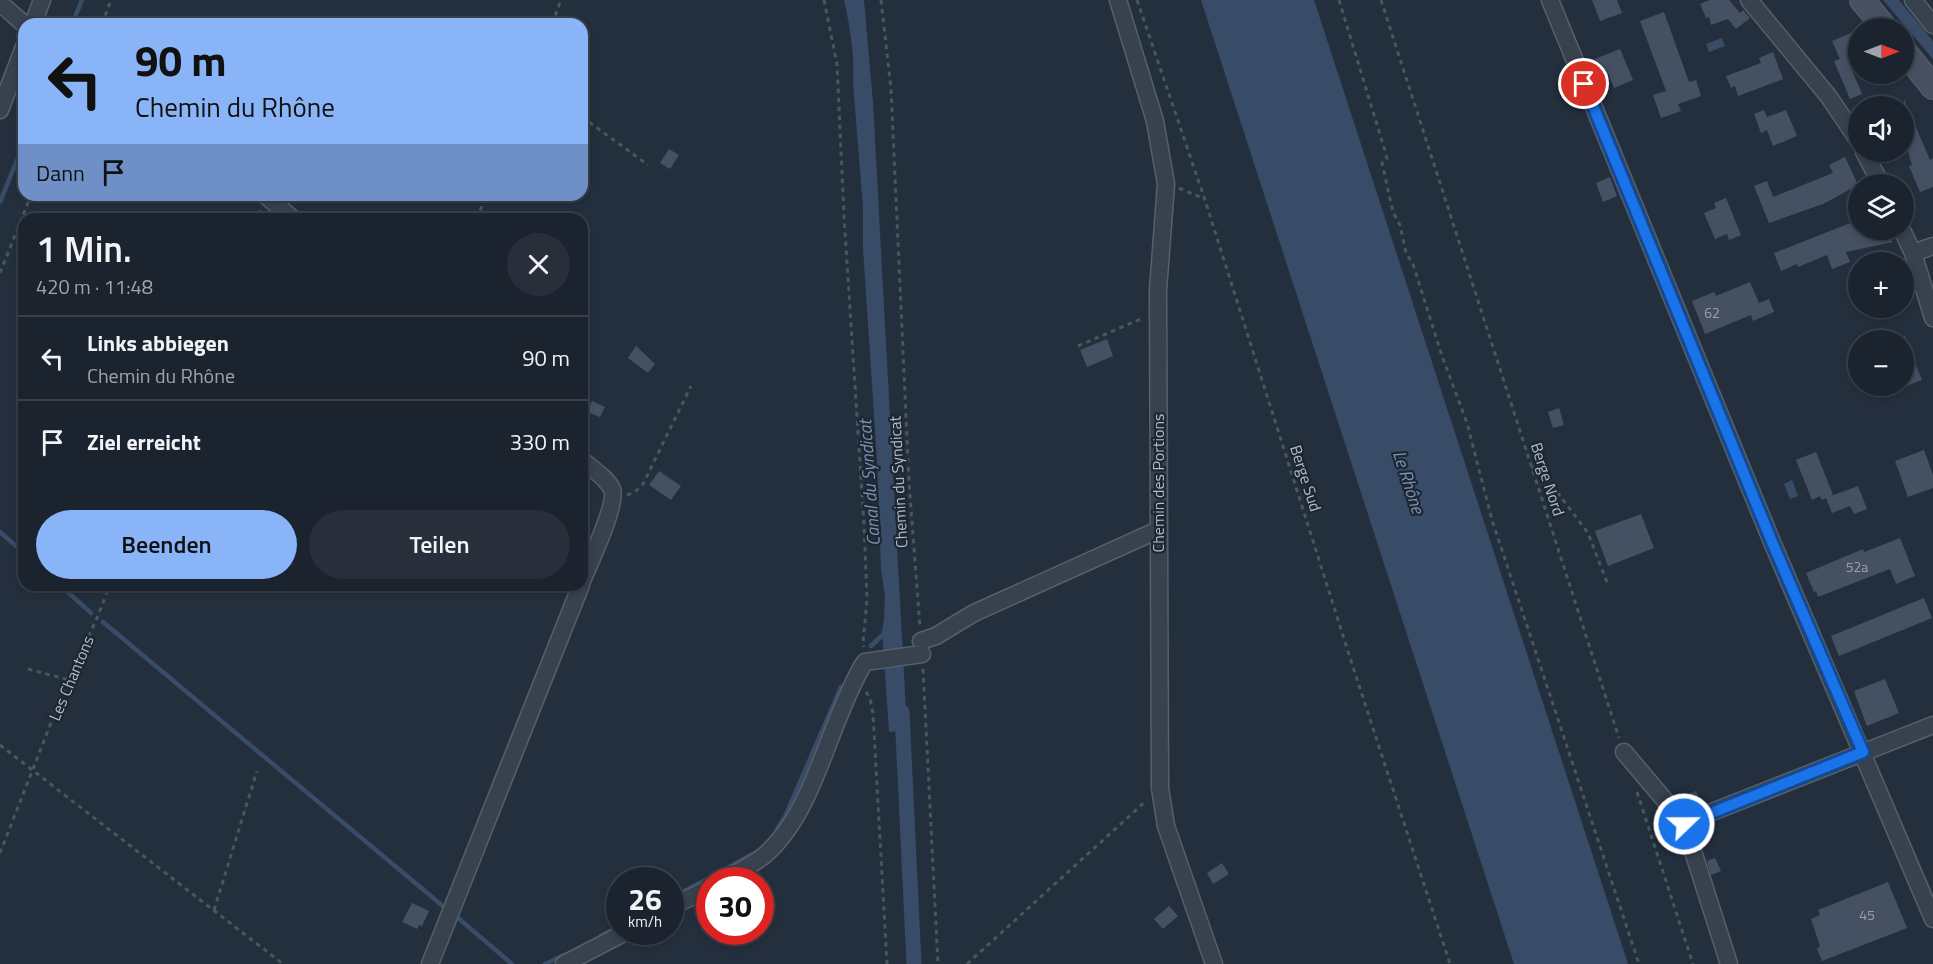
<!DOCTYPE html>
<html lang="de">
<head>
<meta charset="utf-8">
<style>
	body { margin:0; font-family:"Titillium Web",sans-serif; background:#282f3a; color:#f1f3f6; height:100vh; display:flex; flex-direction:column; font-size:22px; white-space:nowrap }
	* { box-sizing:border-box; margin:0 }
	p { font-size:20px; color:#a0a4aa }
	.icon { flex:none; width:33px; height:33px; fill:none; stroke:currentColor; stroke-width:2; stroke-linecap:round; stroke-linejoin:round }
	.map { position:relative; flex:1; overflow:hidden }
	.details { position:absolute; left:18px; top:213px; width:570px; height:378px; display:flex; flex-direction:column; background:#1b232e; border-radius:18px; box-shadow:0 3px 9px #0003,0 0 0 2px #39404a }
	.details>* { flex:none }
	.banner { position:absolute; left:18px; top:18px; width:570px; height:183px; border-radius:18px; box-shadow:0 3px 9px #0003,0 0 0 2px #39404a; background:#8ab4f8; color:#111; overflow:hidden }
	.needle { width:39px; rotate:90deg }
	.buttons { position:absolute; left:1848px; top:18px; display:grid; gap:12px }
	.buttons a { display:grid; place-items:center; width:66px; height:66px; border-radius:50%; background:#1b232e; box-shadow:0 3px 9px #0003,0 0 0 2px #39404a; font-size:30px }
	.speed { position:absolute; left:606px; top:867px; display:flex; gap:12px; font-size:30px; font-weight:700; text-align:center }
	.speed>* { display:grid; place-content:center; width:78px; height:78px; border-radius:50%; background:#1b232e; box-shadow:0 3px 9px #0003,0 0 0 2px #39404a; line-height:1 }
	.speed small { font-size:15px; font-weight:400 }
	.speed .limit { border:9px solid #d22; background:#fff; color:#111 }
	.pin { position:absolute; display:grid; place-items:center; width:51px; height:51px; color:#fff; margin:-26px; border:3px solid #fff; border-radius:50%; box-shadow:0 2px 6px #0007 }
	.me { position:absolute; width:66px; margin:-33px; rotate:68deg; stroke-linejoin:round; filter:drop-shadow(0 0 4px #0008) }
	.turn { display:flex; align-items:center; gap:21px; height:126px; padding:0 18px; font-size:27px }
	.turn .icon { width:78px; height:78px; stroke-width:2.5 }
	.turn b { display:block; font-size:42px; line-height:51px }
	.then { display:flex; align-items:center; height:57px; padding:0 18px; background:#0003; gap:12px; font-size:22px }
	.round { display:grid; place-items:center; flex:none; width:63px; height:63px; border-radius:32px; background:#282f3a }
	.overview { display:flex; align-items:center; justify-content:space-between; height:102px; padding:0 18px }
	h1 { font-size:36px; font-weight:600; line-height:45px }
	.button { display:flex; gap:12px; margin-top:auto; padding:12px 18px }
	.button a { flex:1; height:69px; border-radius:36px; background:#8ab4f8; color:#111; font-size:24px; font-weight:600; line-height:69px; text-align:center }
	.button a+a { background:#282f3a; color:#f1f3f6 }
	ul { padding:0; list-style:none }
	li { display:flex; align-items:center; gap:18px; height:84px; padding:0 18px; border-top:2px solid #39404a }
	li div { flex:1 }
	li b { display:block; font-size:22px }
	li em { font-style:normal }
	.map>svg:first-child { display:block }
	.water { fill:#394c67 }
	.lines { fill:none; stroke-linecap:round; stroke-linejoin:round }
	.stream { stroke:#394c67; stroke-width:4.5 }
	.canal { stroke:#394c67; stroke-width:15 }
	.building { fill:#455162 }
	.street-casing { stroke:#565f6c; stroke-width:19 }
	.secondary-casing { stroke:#565f6c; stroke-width:26 }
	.path { stroke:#44595c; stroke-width:3; stroke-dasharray:4.5 4.5; stroke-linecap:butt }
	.street { stroke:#38414e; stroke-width:16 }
	.secondary { stroke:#465061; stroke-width:24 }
	.route-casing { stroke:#114b97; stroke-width:15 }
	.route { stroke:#1a73e8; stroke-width:10 }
	.labels { text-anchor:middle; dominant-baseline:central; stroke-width:4.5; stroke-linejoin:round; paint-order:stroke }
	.number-label { font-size:14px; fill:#98a1af }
	.street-label { font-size:16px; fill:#b4bcc9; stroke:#1d2633 }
	.water-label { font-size:18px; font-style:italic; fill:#7c92b1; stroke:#1d2633 }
</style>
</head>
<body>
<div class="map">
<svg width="1933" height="964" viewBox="0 0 1933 964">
	<rect width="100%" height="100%" fill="#242f3e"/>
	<path class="water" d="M844,0H864L873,103L907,730L889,732L882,630L884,620L885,596L881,570L877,460L863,248V207L853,83C855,54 850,28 844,0Z
		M1201,0H1314L1628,964H1514Z
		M1883,0H1899L1933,41V59Z
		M1722,38L1725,46L1709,52L1706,44Z
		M1792,480L1798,496L1790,499L1784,484Z"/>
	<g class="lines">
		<path class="stream" d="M72,24L82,0
			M0,202L24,143
			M0,532L24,553
			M60,585L91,613
			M103,622L444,907
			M871,646L887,631
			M777,829L785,817L841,687
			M683,892L753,854
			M458,918L512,964
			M601,936L620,926
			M545,964L564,955"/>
		<path class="canal" d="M902,712L914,964"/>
	</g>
	<path class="building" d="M1592,0H1617L1622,13L1600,21Z
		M1710,0H1729L1740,13L1743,10L1750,18L1736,29L1728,19L1711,25L1709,17L1706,18L1700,4Z
		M1664,12L1689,82L1696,80L1701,96L1678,104L1681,111L1661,118L1653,95L1666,91L1640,21Z
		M1851,33L1858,53L1853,55L1857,66L1851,68L1862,94L1850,99L1834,61L1840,59L1832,41Z
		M1620,49L1633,80L1614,88L1608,74L1602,76L1595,59Z
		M1773,52L1783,79L1738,96L1735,86L1731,88L1726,76L1761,63L1759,58Z
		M1904,99L1930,160L1933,158V187L1920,192L1909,166L1912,165L1904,138Z
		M1764,110L1767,117L1786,110L1797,136L1773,146L1767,130L1761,133L1754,114Z
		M669,149L679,155L670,169L660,163Z
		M1845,157L1858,185L1823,204L1769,223L1754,186L1767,181L1773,197L1833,173L1829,165Z
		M1610,177L1617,196L1603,202L1596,183Z
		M1726,198L1741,235L1729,240L1727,234L1715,239L1704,213L1716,208L1714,203Z
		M1858,220V230H1885L1893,242L1846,252L1850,262L1832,269L1827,255L1798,267L1797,264L1781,271L1774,253Z
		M1750,282L1759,303L1769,299L1774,312L1753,321L1751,315L1705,334L1692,301L1714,292L1716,296Z
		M1904,334L1922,380L1904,387Z
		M1107,339L1113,356L1087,367L1080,350Z
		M636,346L655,364L648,373L628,358Z
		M592,401L605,407L600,417L587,412Z
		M1559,408L1564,425L1553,428L1548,412Z
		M1924,450L1933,475V488L1908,497L1895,461Z
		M1816,452L1833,495L1822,500L1820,496L1812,500L1796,460Z
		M659,471L681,486L671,500L649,485Z
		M1858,486L1867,509L1854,514L1850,506L1832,513L1826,498Z
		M1641,514L1654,548L1608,566L1595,531Z
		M1900,538L1915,576L1896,584L1890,569L1818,597L1816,591L1814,592L1806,573L1863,549L1864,552Z
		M1924,598L1932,618L1839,656L1831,636Z
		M1885,679L1899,713L1867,726L1854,691Z
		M1696,791L1702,805L1691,809L1685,795Z
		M1715,858L1721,871L1711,875L1707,861Z
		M1222,863L1229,874L1213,884L1207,873Z
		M1888,882L1907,928L1822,961L1817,949L1820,946L1811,919L1820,915L1818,910Z
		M412,903L429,911L422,926L419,925L417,929L402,922Z
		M1169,906L1178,916L1163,929L1154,919Z"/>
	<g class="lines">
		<defs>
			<path id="street" d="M1118,0L1155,121L1166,184L1158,290L1160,788L1166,826L1214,964
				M1550,0L1772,542L1933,919
				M1749,0L1829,97L1858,140
				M1913,0L1933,25
				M0,3L24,24
				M33,24L42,0
				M0,110L24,47
				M1864,152L1881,184
				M265,195L293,219
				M1902,230L1913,253L1933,318
				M1913,253L1933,246
				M582,460C592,469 606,477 612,489C618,503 589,564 582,581
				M921,641L936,636L974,613L1158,530
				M1624,752L1684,823L1729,964
				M1684,823L1933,725
				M723,880C738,872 753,865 766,854C804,820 820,762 839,716C847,698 854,678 865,662L922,654
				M670,907L710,888
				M430,964L581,585
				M564,964L626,932"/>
			<path id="secondary" d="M1862,0L1885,28
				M1904,51L1933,87"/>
		</defs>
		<use href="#street" class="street-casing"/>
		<use href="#secondary" class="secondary-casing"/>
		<path class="path" d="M824,0L837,64L844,216L864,525L867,599L863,643L864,647
			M881,0L891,89L909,482L920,627
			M1137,0L1204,197L1352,664L1450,964
			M1339,0L1385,151L1387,159L1382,163L1393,212L1400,225L1406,253L1413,264L1442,356L1467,423L1492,520L1639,964
			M1381,0L1619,738
			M102,24L111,0
			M552,24L561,0
			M582,117L648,165
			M1179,188L1200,197H1204
			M257,219L261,210
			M477,219L486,195
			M0,273L31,195
			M1078,346L1143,318
			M1532,467L1549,481L1588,533L1607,582
			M627,495L635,492L643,484L691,386
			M28,669L69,680
			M923,669L938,964
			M866,692L870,698L873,714L887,964
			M0,745L283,964
			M1637,792L1693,964
			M0,853L60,700L97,618L110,585
			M214,910L257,771
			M967,964L1147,800"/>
		<use href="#street" class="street"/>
		<use href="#secondary" class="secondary"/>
	</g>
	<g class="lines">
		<defs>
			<path id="route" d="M1584,84L1772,542L1863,752L1684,824"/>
		</defs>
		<use href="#route" class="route-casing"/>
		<use href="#route" class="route"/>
	</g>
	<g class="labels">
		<g class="number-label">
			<text x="1712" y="312">62</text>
			<text x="1857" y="566">52a</text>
			<text x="1867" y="914">45</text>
		</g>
		<g class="street-label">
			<text transform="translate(1306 478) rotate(72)">Berge Sud</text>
			<text transform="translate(1548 479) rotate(72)">Berge Nord</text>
			<text transform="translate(898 482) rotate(-93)">Chemin du Syndicat</text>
			<text transform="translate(1158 483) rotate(-90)">Chemin des Portions</text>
			<text transform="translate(71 678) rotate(-67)">Les Chantons</text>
		</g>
		<g class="water-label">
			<text transform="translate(1409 482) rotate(72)">Le Rhône</text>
			<text transform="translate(869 483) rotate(-94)">Canal du Syndicat</text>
		</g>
	</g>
</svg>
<div class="buttons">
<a><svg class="needle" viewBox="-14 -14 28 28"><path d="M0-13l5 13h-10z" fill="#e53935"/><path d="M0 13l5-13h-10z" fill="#a0a4aa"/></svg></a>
<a><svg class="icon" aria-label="sound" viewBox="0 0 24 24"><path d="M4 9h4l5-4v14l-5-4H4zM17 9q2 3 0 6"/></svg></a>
<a><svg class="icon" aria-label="layers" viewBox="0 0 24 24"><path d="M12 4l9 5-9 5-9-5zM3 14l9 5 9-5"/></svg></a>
<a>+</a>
<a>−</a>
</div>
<div class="speed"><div>26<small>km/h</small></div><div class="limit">30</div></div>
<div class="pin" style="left:1584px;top:84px;background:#d93025"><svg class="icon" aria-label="arrive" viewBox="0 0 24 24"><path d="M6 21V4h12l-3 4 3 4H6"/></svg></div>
<svg class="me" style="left:1684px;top:824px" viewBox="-20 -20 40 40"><circle r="17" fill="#1a73e8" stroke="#fff" stroke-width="3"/><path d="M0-11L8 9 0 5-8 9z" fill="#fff"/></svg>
<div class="banner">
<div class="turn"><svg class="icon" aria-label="left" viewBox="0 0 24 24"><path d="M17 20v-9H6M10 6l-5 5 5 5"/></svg><div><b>90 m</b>Chemin du Rhône</div></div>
<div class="then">Dann<svg class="icon" aria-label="arrive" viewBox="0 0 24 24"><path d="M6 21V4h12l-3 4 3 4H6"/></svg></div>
</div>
<section class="details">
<div class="overview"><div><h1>1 Min.</h1><p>420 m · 11:48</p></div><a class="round"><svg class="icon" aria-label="close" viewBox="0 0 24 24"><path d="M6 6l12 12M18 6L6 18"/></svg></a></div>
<ul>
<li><svg class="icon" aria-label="left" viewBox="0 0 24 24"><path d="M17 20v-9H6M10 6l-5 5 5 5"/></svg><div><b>Links abbiegen</b><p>Chemin du Rhône</p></div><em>90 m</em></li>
<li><svg class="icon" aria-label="arrive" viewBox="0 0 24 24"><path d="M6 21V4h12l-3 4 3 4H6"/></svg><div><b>Ziel erreicht</b></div><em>330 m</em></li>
</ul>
<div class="button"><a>Beenden</a><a>Teilen</a></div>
</section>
</div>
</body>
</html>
